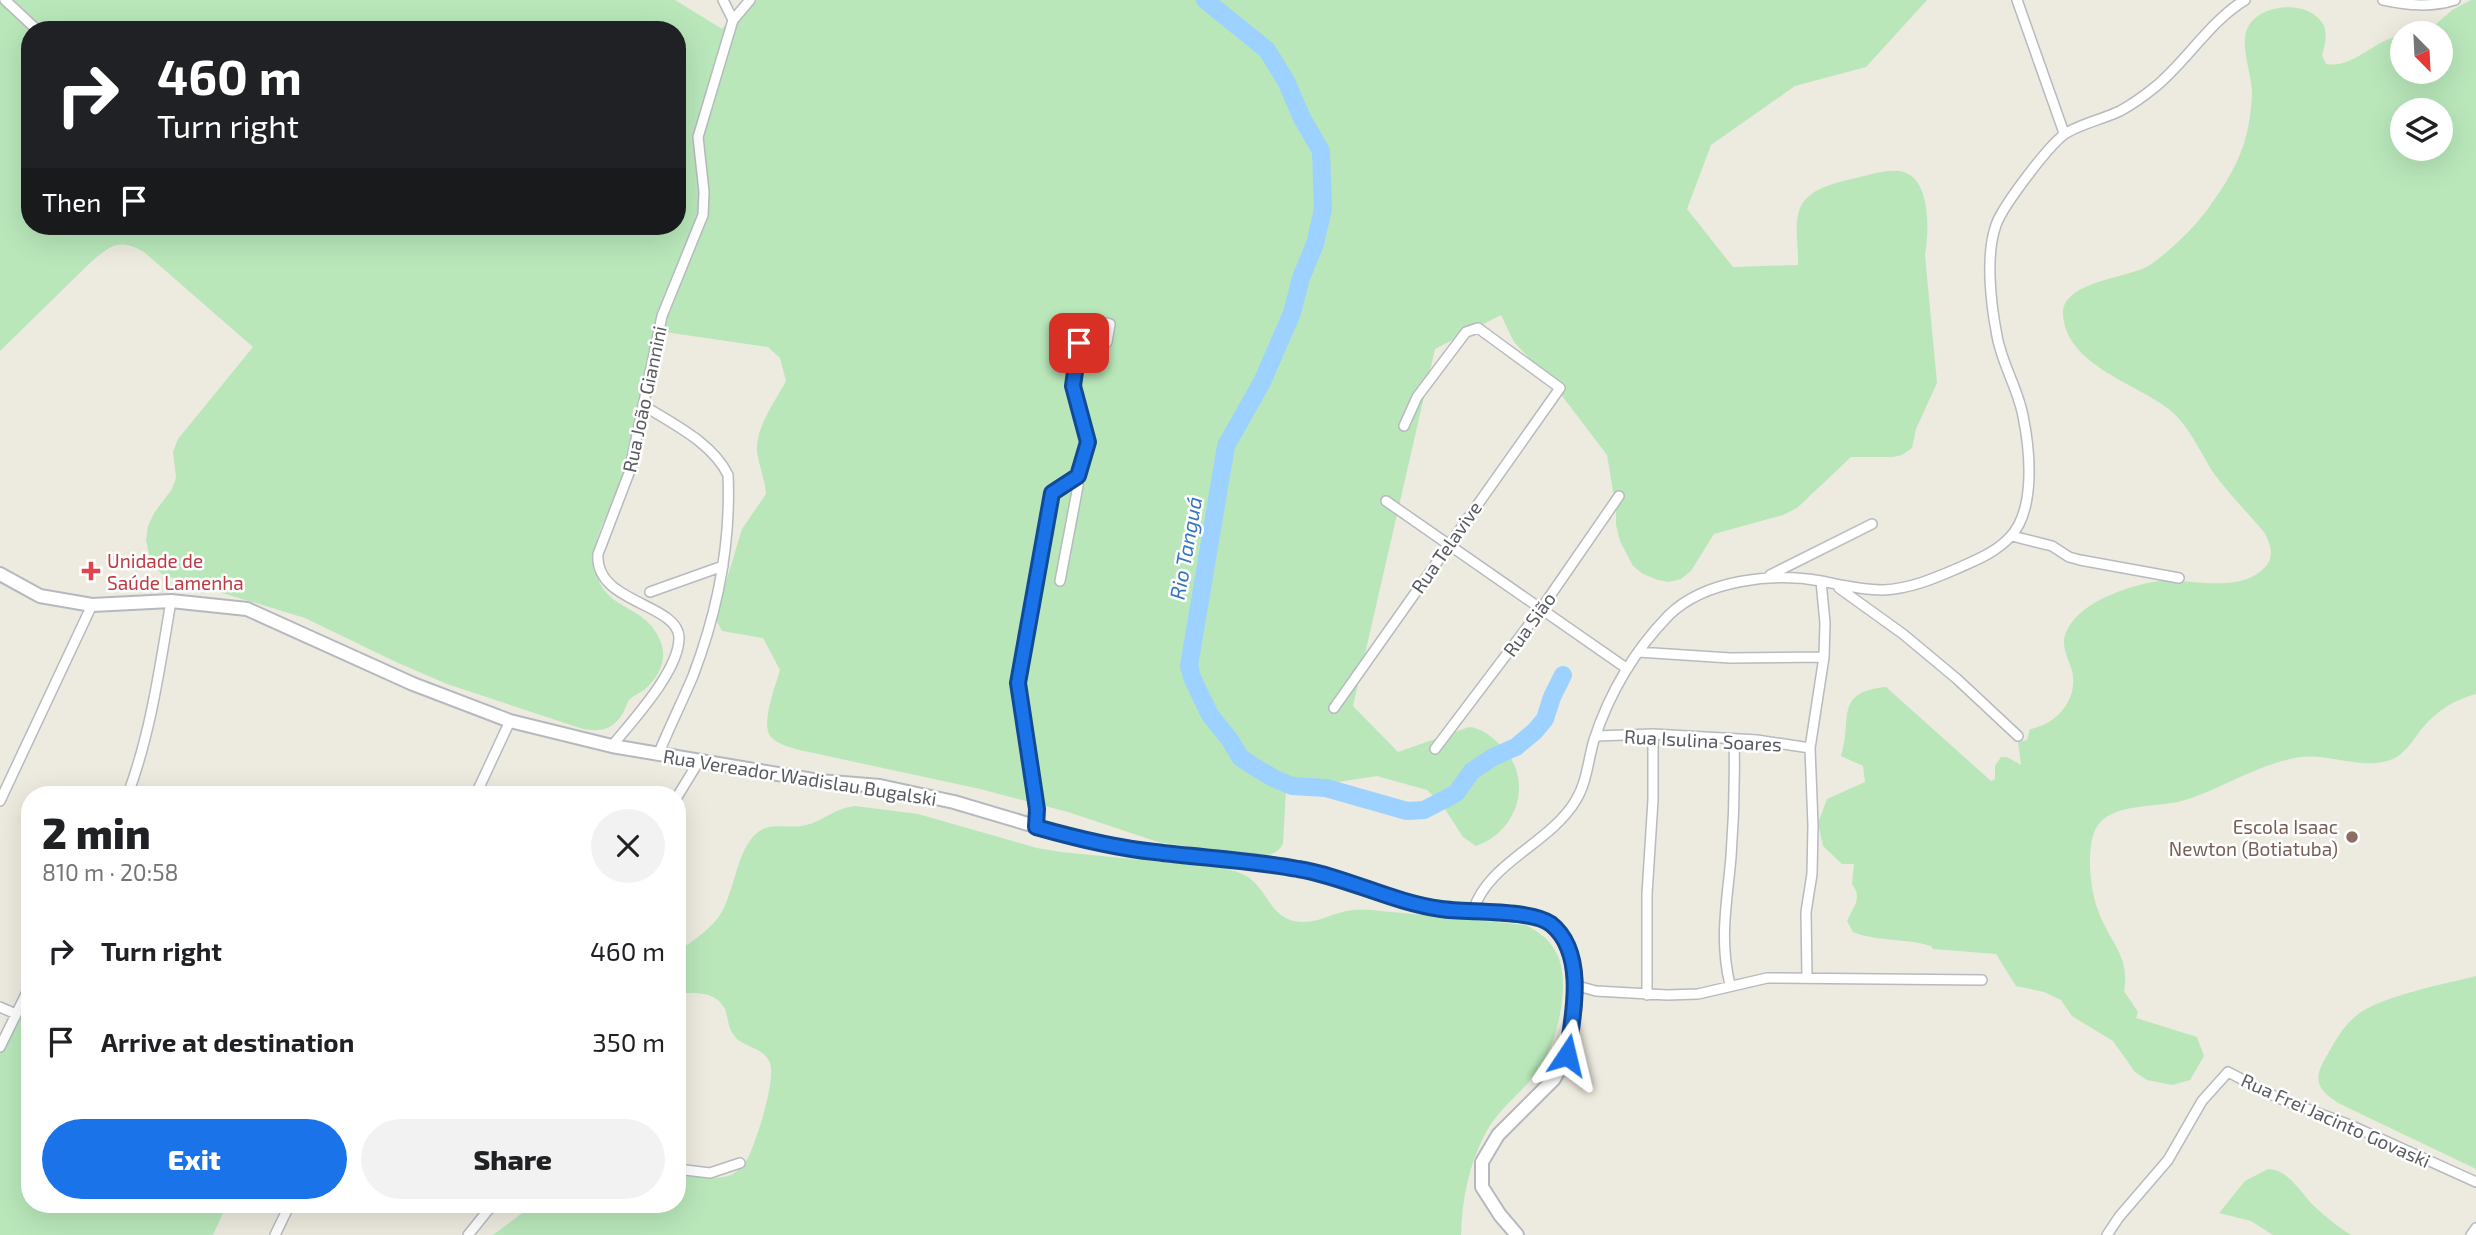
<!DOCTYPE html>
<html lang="en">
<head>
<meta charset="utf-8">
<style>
	body { margin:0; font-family:"Exo 2",sans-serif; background:#f2f2f2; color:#202124; height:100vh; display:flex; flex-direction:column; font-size:26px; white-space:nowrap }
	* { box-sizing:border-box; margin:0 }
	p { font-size:23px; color:#757577 }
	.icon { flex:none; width:38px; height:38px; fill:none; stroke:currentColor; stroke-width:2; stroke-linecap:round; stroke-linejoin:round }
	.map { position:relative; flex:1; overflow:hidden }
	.panel { position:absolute; left:21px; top:786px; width:665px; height:427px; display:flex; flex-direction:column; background:#fff; border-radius:28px; box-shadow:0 7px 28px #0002 }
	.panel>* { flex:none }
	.guide { position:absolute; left:21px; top:21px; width:665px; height:214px; border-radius:28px; box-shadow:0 7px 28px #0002; background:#202124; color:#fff; overflow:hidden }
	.needle { width:46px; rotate:156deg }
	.controls { position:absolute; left:2390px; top:21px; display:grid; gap:14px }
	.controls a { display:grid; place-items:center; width:63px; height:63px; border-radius:50%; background:#fff; box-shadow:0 7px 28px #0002; font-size:35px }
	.pin { position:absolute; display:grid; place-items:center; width:60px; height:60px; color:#fff; margin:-30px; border-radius:14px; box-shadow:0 4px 10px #0006 }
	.me { position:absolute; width:77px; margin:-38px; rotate:10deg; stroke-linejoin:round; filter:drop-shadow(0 0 5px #0008) }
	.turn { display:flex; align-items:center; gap:24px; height:147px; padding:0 21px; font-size:32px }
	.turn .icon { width:91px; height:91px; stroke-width:2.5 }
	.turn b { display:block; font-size:49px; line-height:60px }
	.then { display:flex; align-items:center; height:66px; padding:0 21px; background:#0003; gap:14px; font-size:26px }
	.round { display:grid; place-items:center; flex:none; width:74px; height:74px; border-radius:37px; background:#f2f2f2 }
	.head { display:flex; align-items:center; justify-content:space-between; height:119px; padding:0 21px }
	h1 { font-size:42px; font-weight:800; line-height:52px }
	.primary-button { display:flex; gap:14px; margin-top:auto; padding:14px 21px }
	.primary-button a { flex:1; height:80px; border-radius:42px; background:#1a73e8; color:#fff; font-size:28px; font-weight:800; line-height:80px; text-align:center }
	.primary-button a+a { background:#f2f2f2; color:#202124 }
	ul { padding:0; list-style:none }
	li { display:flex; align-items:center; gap:21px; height:91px; padding:0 21px }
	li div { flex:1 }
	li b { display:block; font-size:26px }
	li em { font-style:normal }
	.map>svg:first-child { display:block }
	.green { fill:#b9e7ba; fill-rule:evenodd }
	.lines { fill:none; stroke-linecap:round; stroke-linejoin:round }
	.river { stroke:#9dd1ff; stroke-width:18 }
	.street-casing { stroke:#b7babf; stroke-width:12 }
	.secondary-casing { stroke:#b5b9bf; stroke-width:16 }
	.street { stroke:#fff; stroke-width:9 }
	.secondary { stroke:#fff; stroke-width:12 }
	.route-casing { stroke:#114b97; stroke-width:18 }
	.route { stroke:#1a73e8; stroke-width:12 }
	.health-dot { fill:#e0444e; stroke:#fff; stroke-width:2.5 }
	.education-dot { fill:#8d6e63; stroke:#fff; stroke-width:2.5 }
	.labels { text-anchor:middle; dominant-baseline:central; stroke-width:5; stroke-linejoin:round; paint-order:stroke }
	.street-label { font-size:19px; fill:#585c61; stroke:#fff }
	.health-label { font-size:19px; fill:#be3a42; stroke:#fff; text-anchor:start }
	.education-label { font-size:19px; fill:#785e54; stroke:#fff; text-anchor:end }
	.water-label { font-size:21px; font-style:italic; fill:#3675c1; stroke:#fff }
</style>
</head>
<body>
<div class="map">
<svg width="2476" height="1235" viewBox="0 0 2476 1235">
	<rect width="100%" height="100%" fill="#edeadf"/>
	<path class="green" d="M0,0H675L722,29L750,0H1927L1866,67L1795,86L1711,145L1687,209L1733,267L1798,265C1799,248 1793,222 1801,206C1811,188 1833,184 1851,179C1866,176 1884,169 1899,171C1932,175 1929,232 1925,255L1937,383L1916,429L1912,448L1902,455L1893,457H1851L1797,508L1783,515L1714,534L1691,571L1681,579L1669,582L1658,580L1643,574L1633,566L1620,541L1616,525V509L1607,455L1550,380L1514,342L1501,315L1435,349L1353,706L1398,752L1469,727C1480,728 1489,734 1497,742C1535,774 1521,830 1476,846L1463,837L1441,803L1427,790L1377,776L1286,790L1283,844C1276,856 1266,856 1252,856L1158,842L1068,812L980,789L795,749C786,746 776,743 770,736C761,722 776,685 780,670L763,638L722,631L715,618L742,529L766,494C765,479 758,463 757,451C756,426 775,402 786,381L780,358L768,347L658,331C651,364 644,397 637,430C635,444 634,459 629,472C618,501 596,523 595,555C594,611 638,600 657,634C670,656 661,675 644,690C640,693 634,695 630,699C627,702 626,708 623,713C613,730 601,732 583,729L447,684L396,662L305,618L163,575L151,563L146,540L148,526L154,513L172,489L176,478L173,452L178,439L253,347L144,252C119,238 111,245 91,262L0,351ZM30,30H677V226H30Z
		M2471,0H2476V694C2453,700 2435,712 2420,731C2413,740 2406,752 2395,758C2366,772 2331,753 2301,757C2259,763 2222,789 2182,801C2156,808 2108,802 2095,830C2090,842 2090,854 2090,867C2091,883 2093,898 2099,913C2111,944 2130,956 2124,991L2138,1012L2136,1018L2197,1037L2204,1056L2190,1080L2172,1085L2147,1080L2135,1072L2113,1041L2072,1016L2061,1000L2044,992L2016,986L1996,954L1933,949L1931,946C1906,938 1878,942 1853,932L1847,921C1853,907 1863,898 1852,884L1854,864H1842L1823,846L1818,823L1827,799L1865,782L1863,766L1841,756C1853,719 1833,692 1886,687L1991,781L1995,779V766L2001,757H2007L2021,765L2018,742L2027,740L2030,729C2054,725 2076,703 2073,676C2072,665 2063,652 2064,640C2068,617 2093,602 2113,594C2127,588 2144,583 2159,581C2193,578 2241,595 2266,566C2275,555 2270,543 2264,532C2248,513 2230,495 2215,475C2200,453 2191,428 2170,410C2138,384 2065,365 2063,314C2062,281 2130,278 2150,265C2170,251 2193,229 2207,210C2236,170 2250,143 2252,93C2252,73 2238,43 2249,25C2263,3 2309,0 2323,24C2328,33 2325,46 2322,55L2326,64C2354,69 2372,40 2403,35V72H2441V33H2426L2452,10ZM2403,110H2441V149H2403Z
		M855,806L918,814L1037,848L1061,852L1223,868C1234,871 1245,873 1253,881C1270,897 1273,920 1301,922C1316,923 1329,915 1343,912C1353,909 1361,910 1371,910L1526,925C1538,932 1547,937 1554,949C1574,978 1557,1044 1538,1071C1522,1092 1499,1109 1486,1132C1469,1164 1462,1199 1461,1235H493L534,1204H677V1174C693,1175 715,1181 731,1175C739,1171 745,1164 749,1156C757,1138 776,1081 770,1063C764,1046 741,1048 733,1034C728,1027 728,1017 725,1009C716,991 694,992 677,994V952C691,942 707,932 718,918C736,894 736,842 763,829C776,823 792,829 806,825C824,821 832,809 855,806Z
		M2476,976V1169L2338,1103C2319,1090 2312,1081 2325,1059C2334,1043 2342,1027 2357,1015C2381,996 2445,984 2476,976Z
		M30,998V1204H227L213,1235H0V1054Z
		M2268,1169C2290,1170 2300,1193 2315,1207C2326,1217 2338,1227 2351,1235H2273L2251,1221L2219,1213L2245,1181Z"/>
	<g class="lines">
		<path class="river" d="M1205,0L1267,50L1286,81L1302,118L1321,151L1323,209L1315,244L1301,278L1292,313L1262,382L1226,446L1189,666L1193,680L1210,715L1230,740L1240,757L1253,766L1275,779L1292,786L1326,788L1407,811L1424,810L1451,796L1457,792L1472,771L1493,757L1516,747L1535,731L1545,719L1552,697L1563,675"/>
		<defs>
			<path id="street" d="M5,0L35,28
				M2017,0L2064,133
				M2383,0C2408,5 2430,8 2455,0
				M733,20L750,0
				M643,405C672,424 712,442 728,475C731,543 717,613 693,676C682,702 669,728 658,755
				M1386,501L1626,668
				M2012,536L2052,546L2069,557L2080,560L2179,578
				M1770,575L1872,524
				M1060,581L1078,486V476
				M1839,588L1903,634L1957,679L2018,736
				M650,592L723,566
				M1638,652L1730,658L1824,657
				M1334,708L1560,388L1478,328L1466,332L1417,397L1404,426
				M1596,736L1653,734L1757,740L1810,748
				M612,746C632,721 680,670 679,637C677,603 594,603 598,554L629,473L662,316L703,215L704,192L698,137L733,20L723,0
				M1435,749L1541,609L1619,496
				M128,794C151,732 160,666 171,601
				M476,794L510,721
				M677,797L699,761
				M0,801L92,605
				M1036,827L1037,809L1018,683L1020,662L1052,493L1078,476L1088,442L1073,386L1083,319L1110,324L1107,342L1076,366
				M1473,911C1488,862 1550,844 1576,800C1587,782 1588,760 1594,740C1609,694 1635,650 1669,615C1705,580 1773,572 1821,581C1841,585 1861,590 1883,590C1909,589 1933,579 1956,569C1976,560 1995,553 2010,537C2036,510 2030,450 2023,416C2018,389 2002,364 1997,336C1991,305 1985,256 1996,225C2002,207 2052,140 2068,132C2084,123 2103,119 2120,111C2131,105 2144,96 2155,87C2185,63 2211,20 2245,0
				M1807,977L1806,912L1812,874L1813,825L1810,748L1824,657L1825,623L1821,581
				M1574,985L1596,991L1667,995L1698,994L1767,978L1982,980
				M1730,985C1719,938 1727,904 1731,857C1734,818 1735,779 1734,739
				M1647,995V894L1653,800V734
				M0,1007L16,1014
				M0,1047L30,986
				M677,1169L710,1173L740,1163
				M477,1204L489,1209
				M275,1235L290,1204
				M468,1235L489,1209L500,1204
				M2107,1235L2119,1217L2168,1160L2202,1101L2228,1072L2278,1098L2350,1125L2476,1182
				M2471,1235L2476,1228"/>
			<path id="secondary" d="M0,574L40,596L92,605L171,601L247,609L413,684L510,721L612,746L819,781L880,786L954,802L1082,840L1153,852L1254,861L1302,869L1400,900L1440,909L1534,916L1551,924L1564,939L1574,967L1575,1006L1567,1055L1554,1079L1498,1135L1482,1162V1187L1500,1215L1517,1235"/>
		</defs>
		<use href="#street" class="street-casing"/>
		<use href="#secondary" class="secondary-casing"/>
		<use href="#street" class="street"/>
		<use href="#secondary" class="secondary"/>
	</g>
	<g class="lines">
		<defs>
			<path id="route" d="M1079,343L1073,386L1088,442L1078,476L1052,493L1018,683L1037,809L1036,827C1075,838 1114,848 1155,852C1203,858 1250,860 1298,869C1347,877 1391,902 1441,909C1467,913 1531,909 1551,924C1587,953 1573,1017 1567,1055"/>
		</defs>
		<use href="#route" class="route-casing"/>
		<use href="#route" class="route"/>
	</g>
	<path class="health-dot" d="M87.5 560.5h7v7h7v7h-7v7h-7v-7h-7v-7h7z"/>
	<circle class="education-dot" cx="2352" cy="837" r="7"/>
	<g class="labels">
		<g class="street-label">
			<text transform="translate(644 399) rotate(-78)">Rua João Giannini</text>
			<text transform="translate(1446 547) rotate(-55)">Rua Telavive</text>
			<text transform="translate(1529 624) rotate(-54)">Rua Sião</text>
			<text transform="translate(1703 740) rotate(3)">Rua Isulina Soares</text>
			<text transform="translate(800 777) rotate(9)">Rua Vereador Wadislau Bugalski</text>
			<text transform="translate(2336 1120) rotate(24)">Rua Frei Jacinto Govaski</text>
		</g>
		<g class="health-label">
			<text x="107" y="560">Unidade de<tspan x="107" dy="22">Saúde Lamenha</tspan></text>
		</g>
		<g class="education-label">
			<text x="2338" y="826">Escola Isaac<tspan x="2338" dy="22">Newton (Botiatuba)</tspan></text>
		</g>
		<g class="water-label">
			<text transform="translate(1185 548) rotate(-80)">Rio Tanguá</text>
		</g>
	</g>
</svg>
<div class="controls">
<a><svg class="needle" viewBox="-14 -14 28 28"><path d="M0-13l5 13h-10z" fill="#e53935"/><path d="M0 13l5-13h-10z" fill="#757577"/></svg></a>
<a><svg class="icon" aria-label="layers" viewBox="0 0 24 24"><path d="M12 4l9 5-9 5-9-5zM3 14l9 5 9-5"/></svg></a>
</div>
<div class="pin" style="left:1079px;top:343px;background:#d93025"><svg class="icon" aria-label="arrive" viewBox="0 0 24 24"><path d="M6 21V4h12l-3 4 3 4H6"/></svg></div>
<svg class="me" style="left:1567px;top:1055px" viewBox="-20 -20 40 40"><path d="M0-17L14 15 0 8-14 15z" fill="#1a73e8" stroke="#fff" stroke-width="4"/></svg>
<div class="guide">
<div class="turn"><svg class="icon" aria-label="right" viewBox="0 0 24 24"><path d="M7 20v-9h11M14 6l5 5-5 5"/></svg><div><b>460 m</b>Turn right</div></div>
<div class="then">Then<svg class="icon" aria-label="arrive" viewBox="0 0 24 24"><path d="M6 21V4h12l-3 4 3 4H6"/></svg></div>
</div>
<section class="panel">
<div class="head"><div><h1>2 min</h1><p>810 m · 20:58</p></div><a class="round"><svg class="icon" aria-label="close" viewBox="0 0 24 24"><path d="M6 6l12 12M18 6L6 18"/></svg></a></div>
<ul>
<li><svg class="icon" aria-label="right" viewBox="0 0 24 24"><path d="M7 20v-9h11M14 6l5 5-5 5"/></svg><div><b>Turn right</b></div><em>460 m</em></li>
<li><svg class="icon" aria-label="arrive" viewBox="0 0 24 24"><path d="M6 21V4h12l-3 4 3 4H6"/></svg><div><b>Arrive at destination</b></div><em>350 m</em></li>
</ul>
<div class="primary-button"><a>Exit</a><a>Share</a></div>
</section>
</div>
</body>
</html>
